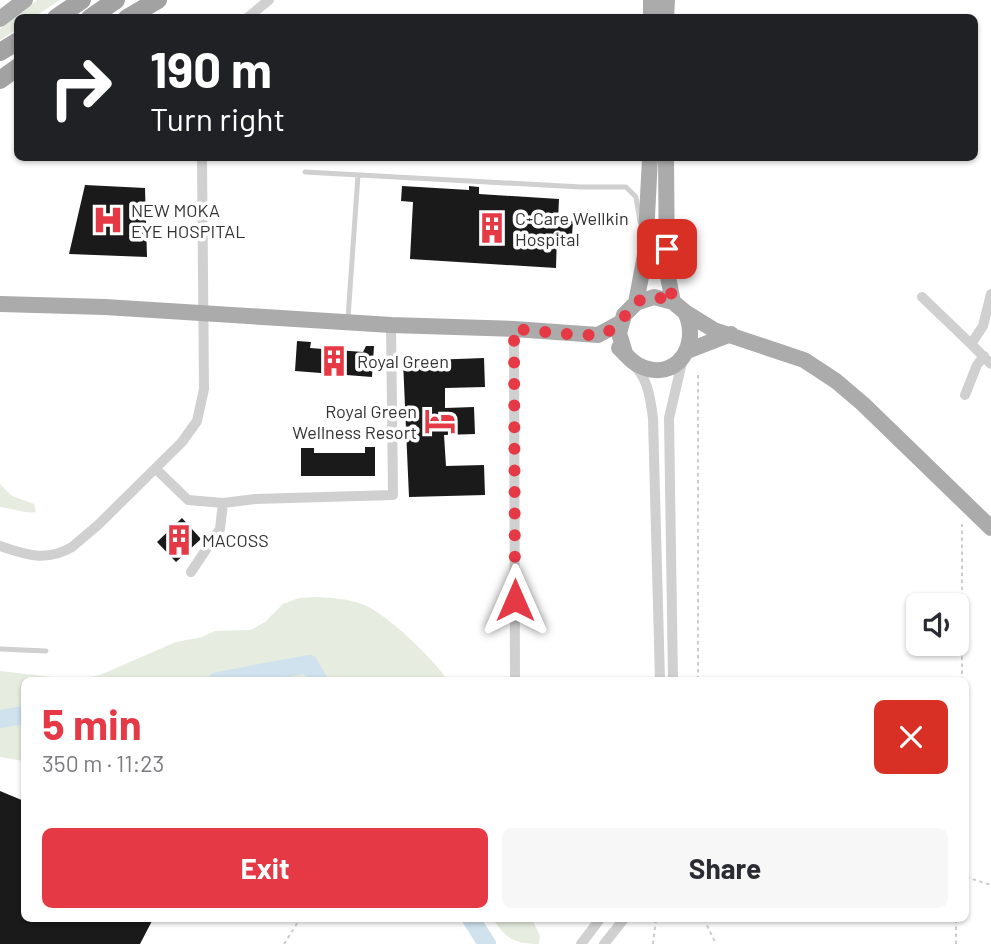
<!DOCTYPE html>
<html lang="en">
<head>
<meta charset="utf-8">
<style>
	body { margin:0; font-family:Barlow,sans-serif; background:#f7f7f7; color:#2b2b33; height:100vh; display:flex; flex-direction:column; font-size:26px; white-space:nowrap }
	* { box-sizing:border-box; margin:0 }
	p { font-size:23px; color:#7c7c81 }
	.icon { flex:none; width:38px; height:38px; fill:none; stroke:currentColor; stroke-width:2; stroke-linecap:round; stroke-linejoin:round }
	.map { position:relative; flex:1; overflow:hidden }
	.details { position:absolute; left:21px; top:677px; width:948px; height:245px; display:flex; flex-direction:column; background:#fff; border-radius:10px; box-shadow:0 2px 5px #0004 }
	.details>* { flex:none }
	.guide { position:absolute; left:14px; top:14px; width:964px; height:147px; border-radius:10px; box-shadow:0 2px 5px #0004; background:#202124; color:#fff; overflow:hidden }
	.fabs { position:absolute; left:906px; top:593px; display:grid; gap:14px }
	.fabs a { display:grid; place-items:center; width:63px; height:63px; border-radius:10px; background:#fff; box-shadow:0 2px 5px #0004; font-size:35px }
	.pin { position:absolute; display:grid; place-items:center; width:60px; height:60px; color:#fff; margin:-30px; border-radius:14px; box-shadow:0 4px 10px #0006 }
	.me { position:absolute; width:77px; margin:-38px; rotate:0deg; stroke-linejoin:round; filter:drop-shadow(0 0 5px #0008) }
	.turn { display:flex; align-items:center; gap:24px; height:147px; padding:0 21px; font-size:32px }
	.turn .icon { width:91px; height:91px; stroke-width:2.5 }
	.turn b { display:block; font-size:49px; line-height:60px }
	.round { display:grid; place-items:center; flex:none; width:74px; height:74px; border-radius:10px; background:#f7f7f7 }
	.head { display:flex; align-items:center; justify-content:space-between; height:119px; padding:0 21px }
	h1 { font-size:42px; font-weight:700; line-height:52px; color:#e63946 }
	.cta { display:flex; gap:14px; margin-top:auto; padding:14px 21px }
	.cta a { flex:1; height:80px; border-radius:10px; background:#e63946; color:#fff; font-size:28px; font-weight:700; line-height:80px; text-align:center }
	.cta a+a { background:#f7f7f7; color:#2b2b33 }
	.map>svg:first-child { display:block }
	.green { fill:#e6ecdf }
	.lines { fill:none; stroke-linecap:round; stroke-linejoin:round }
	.river { stroke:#cfe2ee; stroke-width:18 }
	.building { fill:#1a1a1a }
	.path { stroke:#cdcdcd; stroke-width:2; stroke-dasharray:3.5 3.5; stroke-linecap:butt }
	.service { stroke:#d0d0d0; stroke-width:5 }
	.minor { stroke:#d0d0d0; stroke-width:10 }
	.primary { stroke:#ababab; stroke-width:16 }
	.trunk { stroke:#a2a2a2; stroke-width:18 }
	.route { stroke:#e63946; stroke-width:12; stroke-dasharray:0 21.6 }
	.labels { text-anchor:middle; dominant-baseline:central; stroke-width:7; stroke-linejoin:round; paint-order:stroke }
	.poi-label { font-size:18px; fill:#333; stroke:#fff; text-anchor:start }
</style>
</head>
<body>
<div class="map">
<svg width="991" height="944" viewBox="0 0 991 944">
	<rect width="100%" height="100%" fill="#fff"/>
	<path class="green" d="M37,0H60L34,17L18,18L17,29L0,40V29Z
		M0,484L12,496L34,504L36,512C24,514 12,508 0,507Z
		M318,597C332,598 348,599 362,604C385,612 435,660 448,681H24V761L0,757V671L77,680L100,675L176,642L202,637L215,631L251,630L265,622L283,604L299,598Z
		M493,919H532L540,936L539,944C515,944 506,939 493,919Z"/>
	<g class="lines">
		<path class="river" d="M217,681L309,664L319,681
			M0,719L24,715
			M471,919L487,944"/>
	</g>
	<path class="building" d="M85,185L145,188L147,257L69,254Z
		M402,186L469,190V186L479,187V194L559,199L558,220L573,221L572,236L557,235L556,268L410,259L413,202L401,201Z
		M297,341L311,342L310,348L363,352L366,346H374L372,377L295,371Z
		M484,358L485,387L445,388V408L474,407L475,434L444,435L446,466L484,465L485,495L409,497L403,361Z
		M365,447H375V476H301V448H314V453H365Z
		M182,518L201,539L176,562L157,542Z
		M0,791L24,801V919H153L140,944H0Z"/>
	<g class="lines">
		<path class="path" d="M698,375V681
			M962,681V524
			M966,877L991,885
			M704,919L716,944
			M284,944L300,919
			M653,944L656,919
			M956,944V919"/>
		<path class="service" d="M305,172L581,187H626L636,197L640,222
			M348,318L358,175
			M0,649L46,651"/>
		<path class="minor" d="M247,18L269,0
			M991,294L983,326L971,344L991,364
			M922,297L971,344
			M514,329L515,681
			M635,366C649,382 650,398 653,418L660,681
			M965,395L977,365L984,356
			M156,469L188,500L223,503L255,499L393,495L391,325
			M0,546C26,555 47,562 72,547L98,525L182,442L197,421L204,389L202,158
			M191,572L220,529L223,503
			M673,681L669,418L683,358
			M581,944L600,919
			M604,944L624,919"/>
		<path class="primary" d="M651,0V18
			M666,18L667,0
			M0,19L25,0
			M666,158L667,272L673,302
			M636,303L645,255L650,158
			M0,304L105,307L391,325L514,329L598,335L620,323
			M619,348C626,354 631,362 640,366C677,383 701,344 685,312
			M687,351L731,334
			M625,353L619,333L624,315L636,303L654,297L673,302L685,312L714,330L804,360L836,381L863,404L991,528"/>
		<path class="trunk" d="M56,18L82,0
			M90,18L116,0
			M127,18L158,0
			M0,52L18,41
			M0,80L18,67"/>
	</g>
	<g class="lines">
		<path class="route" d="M515,600L514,329C533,330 585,338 601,334C633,326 626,283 673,302L667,272V249"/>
	</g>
	<defs>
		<symbol id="hospital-bare" viewBox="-9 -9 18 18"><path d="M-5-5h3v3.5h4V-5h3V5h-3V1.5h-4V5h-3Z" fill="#e63946" stroke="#fff" stroke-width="2.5" paint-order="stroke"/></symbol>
		<symbol id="building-bare" viewBox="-9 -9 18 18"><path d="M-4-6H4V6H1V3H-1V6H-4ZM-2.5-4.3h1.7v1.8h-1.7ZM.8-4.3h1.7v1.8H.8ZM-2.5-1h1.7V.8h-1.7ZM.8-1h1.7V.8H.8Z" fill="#e63946" stroke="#fff" stroke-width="2.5" paint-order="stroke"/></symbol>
		<symbol id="hotel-bare" viewBox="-9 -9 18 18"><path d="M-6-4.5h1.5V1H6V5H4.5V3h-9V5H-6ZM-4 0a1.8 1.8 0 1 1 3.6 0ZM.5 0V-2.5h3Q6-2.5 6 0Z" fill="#e63946" stroke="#fff" stroke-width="2.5" paint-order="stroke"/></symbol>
	</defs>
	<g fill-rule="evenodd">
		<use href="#hospital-bare" x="86" y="198" width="44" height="44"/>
		<use href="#building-bare" x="470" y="206" width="44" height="44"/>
		<use href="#building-bare" x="312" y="339" width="44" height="44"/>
		<use href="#hotel-bare" x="418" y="399" width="44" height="44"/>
		<use href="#building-bare" x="157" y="518" width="44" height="44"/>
	</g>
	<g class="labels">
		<g class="poi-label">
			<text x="131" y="210">NEW MOKA<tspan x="131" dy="21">EYE HOSPITAL</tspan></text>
			<text x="515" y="218">C-Care Wellkin<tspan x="515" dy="21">Hospital</tspan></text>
			<text x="357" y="361">Royal Green</text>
			<text x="417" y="411" text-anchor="end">Royal Green<tspan x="417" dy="21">Wellness Resort</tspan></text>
			<text x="202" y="540">MACOSS</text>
		</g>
	</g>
</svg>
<div class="fabs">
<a><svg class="icon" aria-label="sound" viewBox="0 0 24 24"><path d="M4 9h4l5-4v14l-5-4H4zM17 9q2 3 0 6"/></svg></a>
</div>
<div class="pin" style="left:667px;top:249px;background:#d93025"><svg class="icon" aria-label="arrive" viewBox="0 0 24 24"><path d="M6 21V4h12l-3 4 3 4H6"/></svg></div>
<svg class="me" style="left:515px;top:600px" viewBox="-20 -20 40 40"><path d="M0-17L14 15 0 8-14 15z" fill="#e63946" stroke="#fff" stroke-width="4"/></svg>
<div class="guide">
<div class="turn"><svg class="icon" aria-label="right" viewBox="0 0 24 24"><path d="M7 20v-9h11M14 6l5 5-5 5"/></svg><div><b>190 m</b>Turn right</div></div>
</div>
<section class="details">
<div class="head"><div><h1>5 min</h1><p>350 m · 11:23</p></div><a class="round" style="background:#d93025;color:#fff"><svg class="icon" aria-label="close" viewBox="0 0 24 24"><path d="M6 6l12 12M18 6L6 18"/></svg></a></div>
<div class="cta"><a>Exit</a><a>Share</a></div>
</section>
</div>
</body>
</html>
